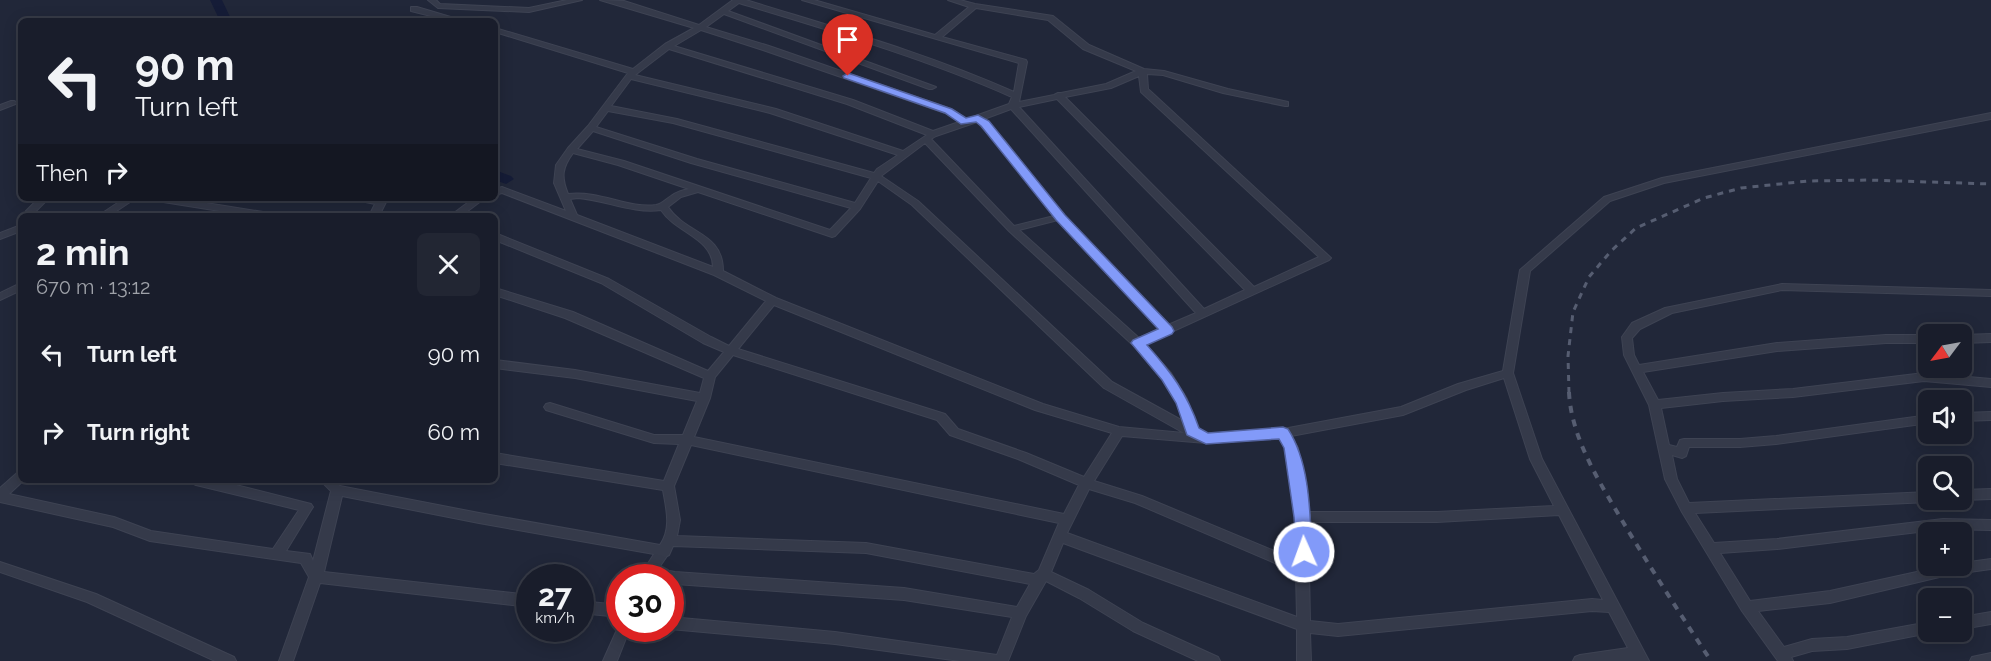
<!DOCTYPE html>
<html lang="en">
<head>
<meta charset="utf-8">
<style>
	body { margin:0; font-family:Raleway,sans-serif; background:#222633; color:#f1f3f6; height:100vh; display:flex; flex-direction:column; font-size:22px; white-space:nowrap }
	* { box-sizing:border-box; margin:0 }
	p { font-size:20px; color:#9fa2a9 }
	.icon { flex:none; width:33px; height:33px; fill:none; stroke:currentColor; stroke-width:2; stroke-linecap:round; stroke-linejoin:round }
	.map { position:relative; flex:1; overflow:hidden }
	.side { position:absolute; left:18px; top:213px; width:480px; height:270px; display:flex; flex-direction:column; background:#191d2b; border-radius:9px; box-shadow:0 3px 15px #0003,0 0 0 2px #373b47 }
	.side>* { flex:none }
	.hud { position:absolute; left:18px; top:18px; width:480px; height:183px; border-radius:9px; box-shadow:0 3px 15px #0003,0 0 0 2px #373b47; background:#191d2b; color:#f1f3f6; overflow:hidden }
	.needle { width:39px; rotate:238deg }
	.fabs { position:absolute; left:1918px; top:324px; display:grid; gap:12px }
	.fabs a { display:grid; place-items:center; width:54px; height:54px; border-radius:9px; background:#191d2b; box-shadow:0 3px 15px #0003,0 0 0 2px #373b47; font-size:30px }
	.speed { position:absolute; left:516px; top:564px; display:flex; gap:12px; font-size:30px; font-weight:700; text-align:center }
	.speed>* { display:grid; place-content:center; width:78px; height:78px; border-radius:50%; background:#191d2b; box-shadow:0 3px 15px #0003,0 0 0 2px #373b47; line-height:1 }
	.speed small { font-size:15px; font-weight:400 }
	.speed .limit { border:9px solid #d22; background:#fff; color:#111 }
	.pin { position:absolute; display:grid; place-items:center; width:51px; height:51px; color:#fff; margin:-62px -26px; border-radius:50% 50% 50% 0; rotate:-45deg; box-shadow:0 0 6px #0007 }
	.pin .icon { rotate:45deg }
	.me { position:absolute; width:66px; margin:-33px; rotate:358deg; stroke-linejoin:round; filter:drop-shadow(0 0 4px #0008) }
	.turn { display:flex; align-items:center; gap:21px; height:126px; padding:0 18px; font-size:27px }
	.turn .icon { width:78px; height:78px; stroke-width:2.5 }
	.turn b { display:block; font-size:42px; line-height:51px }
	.then { display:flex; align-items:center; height:57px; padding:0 18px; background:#0003; gap:12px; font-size:22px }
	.round { display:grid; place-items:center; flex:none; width:63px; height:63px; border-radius:9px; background:#222633 }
	.overview { display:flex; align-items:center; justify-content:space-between; height:102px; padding:0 18px }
	h1 { font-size:36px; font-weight:700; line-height:45px }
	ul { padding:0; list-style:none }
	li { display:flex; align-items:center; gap:18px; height:78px; padding:0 18px }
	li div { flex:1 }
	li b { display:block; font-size:22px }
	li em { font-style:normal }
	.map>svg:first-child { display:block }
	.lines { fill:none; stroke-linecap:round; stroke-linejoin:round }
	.river { fill:#151c37; fill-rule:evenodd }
	.street-casing { stroke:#3e4353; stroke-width:2 }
	.street { fill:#353a4a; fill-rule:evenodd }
	.rail-far1 { stroke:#565d71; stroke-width:3; stroke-dasharray:6 6; stroke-linecap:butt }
	.rail { stroke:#565d71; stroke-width:4; stroke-dasharray:7 7; stroke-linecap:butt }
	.route { fill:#829af9; stroke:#5464a2; stroke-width:1.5 }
</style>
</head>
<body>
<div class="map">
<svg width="1991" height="661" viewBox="0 0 1991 661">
	<rect width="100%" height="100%" fill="#212739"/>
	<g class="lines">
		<path class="river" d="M210,0H222L232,21H220Z
			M495,170L511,176L514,179L506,184L495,180Z"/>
		<defs>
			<path id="street" d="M428,0H436L440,4L529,8L567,0H582L529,12L438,8Z
				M600,0L624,1L699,25L733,0H746C836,28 927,53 1014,92L1019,63L802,0H814L935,35L969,7L948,0H960L975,4L1053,16L1089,45L1144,69L1164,71L1228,89L1288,102V106H1285L1223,93L1163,75L1147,74L1148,89L1331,258L1329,260L1145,344L1171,373L1187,399L1197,429L1206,435L1283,429L1401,407L1458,384L1503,371L1520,270L1604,197L1662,178L1991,113V119L1664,183L1610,201L1530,271L1513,373L1542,459L1649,661H1573L1575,657L1580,655L1628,648L1609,612L1592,611L1338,636L1310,633L1311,661H1297V629L1063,543L1051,572L1089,590L1143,623L1218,657L1220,661H1198L1133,631L1079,598L1046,581L1026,616L1008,661H960L835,644L670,629V617L835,632L997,655L1012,617L904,600L675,584L670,583V578H639L654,554L479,523L342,496L324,572L530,595V607L320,583L293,661H279L309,577L301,563L150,541L113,527L0,502V488L17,473L21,471V480H24L9,494L114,517L151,531L273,549L299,510L196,485L192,483L190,480H216L311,504L313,507L311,510L286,551L310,554L313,561L331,491L320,480H334L340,486L479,513L660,545C672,528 666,508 663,490L495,463V453L664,481L679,444L654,443L546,410L544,407L546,404L550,403L654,435H683L697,401L575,378L495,368V360L575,370L700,393L704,378L565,318L495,295V288L573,312L708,371L724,352L703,343L601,283L495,240V233L609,279L711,337L729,346L766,301L714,275L502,193L495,195V189L502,187L566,211L554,183L556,165L568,148L588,126L628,73L495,32V28L633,69L665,44L694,28ZM739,3C831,31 924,58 1012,97L1009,104L967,119L951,109L769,46L706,27L724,14L929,89H932L936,87L728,11ZM976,8L1048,20L1083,49L1136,71L1106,84L1061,93H1058L1054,95L1019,102L1027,62L1026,60L942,37ZM701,30L763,50L945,113L959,122L933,131L853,100L674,46ZM669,49L847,104L927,135L903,151L776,109L635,75ZM1139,76L1141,92L1319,257L1254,287L1065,97L1111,88ZM631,79L770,113L898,155L877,169L874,173L677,119L611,106ZM1057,99L1245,290L1204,309L1019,107ZM1011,109L1196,313L1168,325L1063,215L1006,142L984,119ZM608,111L673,123L871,178L855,203L697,159L596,127ZM977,122L1000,146L1054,216L1014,226L931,139L936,136ZM593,131L691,163L851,208L830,230L624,161L577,149ZM925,143L1009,231L1134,346L1163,379L1178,402L1183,421L1112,382L918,201L881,176ZM573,153L618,165L689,189C682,190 677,192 671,196C666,199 662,204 656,205C628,209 600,190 568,194C561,177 562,168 573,153ZM878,181L912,205L1104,388L1184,433L1119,427L1043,404L776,298L723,271C723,232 687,235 668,207L681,197L698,192L832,237L835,236L860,209ZM578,198C605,200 633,214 661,210C676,233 713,238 713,267L577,215L570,199ZM1058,220L1159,329L1139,338L1019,230ZM774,305L1035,410L1112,433L1084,477L1026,453L958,429L945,414L738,349ZM733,355L937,420L950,435L1018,459L1079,485L1064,514L694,437L710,398L715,377ZM1504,378L1530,459L1554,506L1437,512H1307L1298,448L1291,436L1403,415L1466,390ZM1122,436L1206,443L1280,438C1296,464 1296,528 1296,560L1142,496L1094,481ZM691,445L1059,523L1039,570L1034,574L866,543L677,536L680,520L674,486ZM1089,489L1135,503L1296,572L1297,617L1067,533ZM1559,515L1603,600L1592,599L1338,624L1310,621L1308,522H1437ZM673,546L866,553L1030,584L1017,607L904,588L675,572L658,569L667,556L669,555Z
				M411,7H417L464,21H451L411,11Z
				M11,101H14L18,103L0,110V105Z
				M39,198H49L36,211L39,216H29L26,211Z
				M125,198H136L109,216H98Z
				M152,198H175L269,213L274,216H251L157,201Z
				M354,198H388L379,216H369L375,204L356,200Z
				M474,198H485L461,216H450Z
				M21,225V231L0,239V233Z
				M21,283V290L0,300V293Z
				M1782,284L1991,290V296L1782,290L1672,313L1640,329L1632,338L1634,355L1639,365L1777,343L1886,335H1929V343H1886L1777,351L1643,372L1658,400L1723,393L1793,389L1924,373L1991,379V387L1924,381L1793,397L1723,401L1661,408L1669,445L1677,447L1680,440L1684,439H1740L1776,436L1929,415V423L1776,444L1740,447H1689L1686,456L1682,458L1672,455L1677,479L1689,503L1929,492V500H1934L1929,502L1695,513L1714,543L1777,539L1943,519L1991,520V530L1943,529L1777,549L1720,553L1750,601L1830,591L1944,566H1962V563L1991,559V569L1948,575L1830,603L1758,611L1784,647L1812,639L1847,637L1929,622V632H1934L1847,649L1812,651L1791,657L1793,661H1778L1742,611L1682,512L1665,479L1649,405L1624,355L1622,337L1632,323L1665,308Z
				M1991,334V342L1962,343V335Z
				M1991,412V420L1962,421V413Z
				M1991,489V499L1962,500H1961L1962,490Z
				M0,562L96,594L234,657L236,661H215L87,602L0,572Z
				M580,601L620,605V617L580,613Z
				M1991,612V624L1962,629V617Z
				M620,623V628H630L617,661H603Z
				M1991,653V661H1970L1972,657Z"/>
		</defs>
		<use href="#street" class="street-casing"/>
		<use href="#street" class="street"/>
		<path class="rail-far1" d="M1569,393L1568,356L1573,312L1589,277L1611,251L1636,228L1704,198L1741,188L1808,181L1868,180L1991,184"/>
		<path class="rail" d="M1569,392C1571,438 1600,483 1623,522C1651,569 1681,615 1711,661"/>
	</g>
	<path class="route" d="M848,73L952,109L966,118L978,115L989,121L1065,215L1172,327L1174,331L1172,334L1147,345C1171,372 1187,393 1199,428L1208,433L1283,427L1288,429C1310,463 1310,512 1312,552L1310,557L1304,559L1298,557L1296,552L1294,517L1284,448L1279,439L1206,444L1187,435L1176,403L1162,380L1131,343L1133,340L1158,329L1056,220L981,126L976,122L961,124L945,113L844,78L843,76Z"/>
</svg>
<div class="fabs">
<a><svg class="needle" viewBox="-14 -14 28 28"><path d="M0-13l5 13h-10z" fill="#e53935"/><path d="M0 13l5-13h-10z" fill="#9fa2a9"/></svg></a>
<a><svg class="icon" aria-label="sound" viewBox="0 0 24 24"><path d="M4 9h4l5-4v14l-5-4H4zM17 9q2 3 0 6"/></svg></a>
<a><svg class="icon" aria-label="search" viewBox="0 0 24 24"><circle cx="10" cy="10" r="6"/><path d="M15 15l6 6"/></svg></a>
<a>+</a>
<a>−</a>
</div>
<div class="speed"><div>27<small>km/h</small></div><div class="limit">30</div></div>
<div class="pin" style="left:848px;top:76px;background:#d93025"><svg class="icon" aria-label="arrive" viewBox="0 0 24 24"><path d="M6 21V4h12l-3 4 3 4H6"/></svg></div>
<svg class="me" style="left:1304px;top:552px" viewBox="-20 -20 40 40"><circle r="17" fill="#829af9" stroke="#fff" stroke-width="3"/><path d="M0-11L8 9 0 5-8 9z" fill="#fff"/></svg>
<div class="hud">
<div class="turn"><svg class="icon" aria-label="left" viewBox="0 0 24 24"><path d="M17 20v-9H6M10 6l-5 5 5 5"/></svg><div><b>90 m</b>Turn left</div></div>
<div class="then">Then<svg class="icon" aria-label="right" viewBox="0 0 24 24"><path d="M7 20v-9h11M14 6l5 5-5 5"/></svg></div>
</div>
<section class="side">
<div class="overview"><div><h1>2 min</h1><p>670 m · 13:12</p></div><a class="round"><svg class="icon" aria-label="close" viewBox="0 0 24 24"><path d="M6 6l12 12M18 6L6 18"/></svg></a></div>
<ul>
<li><svg class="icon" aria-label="left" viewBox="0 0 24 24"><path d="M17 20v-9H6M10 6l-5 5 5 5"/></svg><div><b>Turn left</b></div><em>90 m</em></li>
<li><svg class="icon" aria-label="right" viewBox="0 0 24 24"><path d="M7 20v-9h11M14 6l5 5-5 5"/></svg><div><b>Turn right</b></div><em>60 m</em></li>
</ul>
</section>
</div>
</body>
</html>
